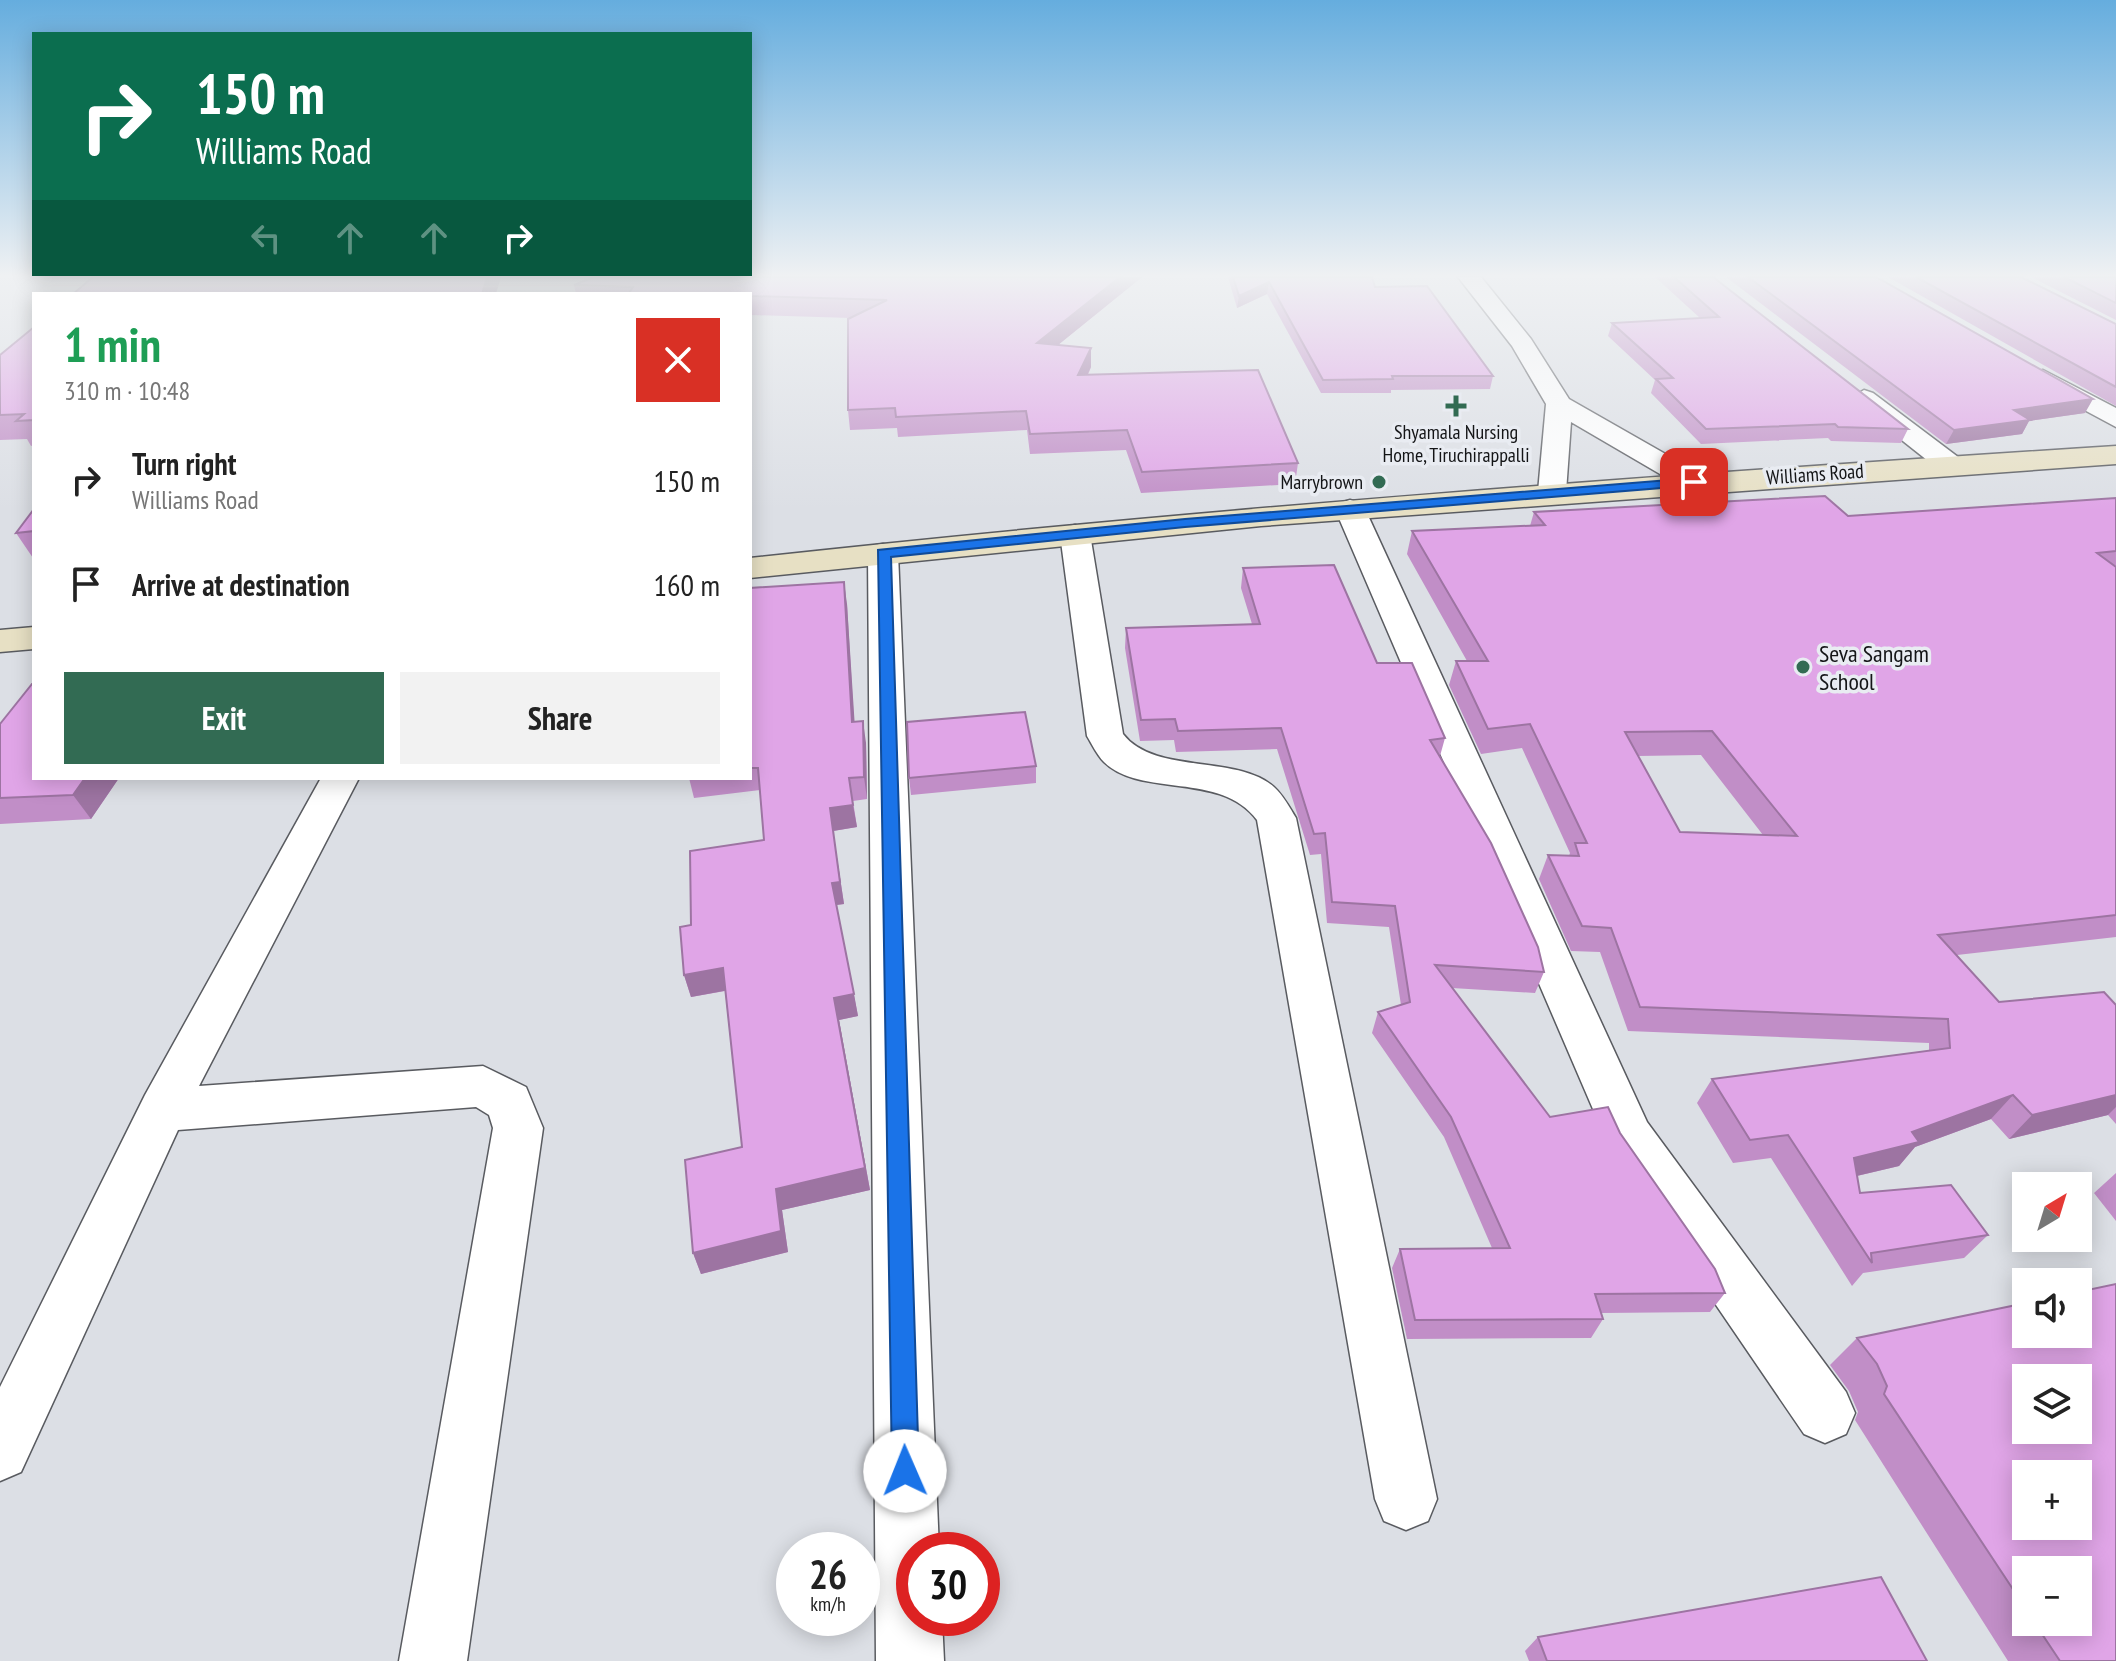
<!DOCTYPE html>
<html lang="en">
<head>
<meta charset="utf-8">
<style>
	body { margin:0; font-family:"PT Sans Narrow",sans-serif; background:#f2f2f2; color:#222; height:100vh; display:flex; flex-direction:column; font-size:30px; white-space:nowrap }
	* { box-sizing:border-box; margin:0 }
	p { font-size:26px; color:#767676 }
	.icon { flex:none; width:44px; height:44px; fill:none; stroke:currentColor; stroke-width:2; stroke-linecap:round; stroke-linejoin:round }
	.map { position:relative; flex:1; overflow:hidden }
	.sheet { position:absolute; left:32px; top:292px; width:720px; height:488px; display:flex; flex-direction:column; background:#fff; border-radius:0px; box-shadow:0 4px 20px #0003 }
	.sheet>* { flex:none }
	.hud { position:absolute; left:32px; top:32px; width:720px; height:244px; border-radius:0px; box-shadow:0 4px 20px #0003; background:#0b6e4f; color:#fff; overflow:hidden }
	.needle { width:52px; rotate:38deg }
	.tools { position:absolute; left:2012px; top:1172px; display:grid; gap:16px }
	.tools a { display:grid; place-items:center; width:80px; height:80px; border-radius:0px; background:#fff; box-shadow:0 4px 20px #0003; font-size:40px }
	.speed { position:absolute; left:776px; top:1532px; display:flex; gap:16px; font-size:40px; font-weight:700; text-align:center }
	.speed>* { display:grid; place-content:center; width:104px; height:104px; border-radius:50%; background:#fff; box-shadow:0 4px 20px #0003; line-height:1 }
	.speed small { font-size:20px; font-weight:400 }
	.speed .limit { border:12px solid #d22; background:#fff; color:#111 }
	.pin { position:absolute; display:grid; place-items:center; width:68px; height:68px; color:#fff; margin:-34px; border-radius:16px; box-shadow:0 4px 12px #0006 }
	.me { position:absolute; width:88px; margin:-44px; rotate:359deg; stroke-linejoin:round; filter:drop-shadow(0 0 6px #0008) }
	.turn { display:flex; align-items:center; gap:28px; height:168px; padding:0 32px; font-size:36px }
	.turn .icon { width:104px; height:104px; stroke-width:2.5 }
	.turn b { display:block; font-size:56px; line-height:68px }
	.lanes { display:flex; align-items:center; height:76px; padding:0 32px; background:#0003; justify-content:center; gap:40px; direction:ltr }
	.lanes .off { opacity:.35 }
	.round { display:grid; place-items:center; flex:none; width:84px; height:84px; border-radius:0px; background:#f2f2f2 }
	.head { display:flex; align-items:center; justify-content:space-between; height:136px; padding:0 32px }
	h1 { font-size:48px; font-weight:600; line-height:60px; color:#1e9e55 }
	.primary-button { display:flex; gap:16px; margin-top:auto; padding:16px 32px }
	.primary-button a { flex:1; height:92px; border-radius:0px; background:#326b53; color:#fff; font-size:32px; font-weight:600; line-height:92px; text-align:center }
	.primary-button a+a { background:#f2f2f2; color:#222 }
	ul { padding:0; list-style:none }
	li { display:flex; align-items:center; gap:24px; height:104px; padding:0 32px }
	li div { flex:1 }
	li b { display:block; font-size:30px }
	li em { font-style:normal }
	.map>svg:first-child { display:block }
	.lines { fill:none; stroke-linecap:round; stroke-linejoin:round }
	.street-casing { stroke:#595b60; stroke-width:3 }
	.secondary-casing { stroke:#595b60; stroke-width:3 }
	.street { fill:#fff; fill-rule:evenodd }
	.secondary { fill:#e7e0c4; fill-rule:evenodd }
	.wall { fill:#c18ec7; fill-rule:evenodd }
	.shaded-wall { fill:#9d74a2 }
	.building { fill:#e0a5e7; stroke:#9d74a2; stroke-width:2; fill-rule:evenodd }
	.route { fill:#1a73e8; stroke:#114b97; stroke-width:2 }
	.poi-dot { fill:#326b53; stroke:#e9ecf2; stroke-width:3 }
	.labels { text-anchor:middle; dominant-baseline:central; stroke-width:7; stroke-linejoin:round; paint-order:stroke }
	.far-poi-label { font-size:20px; fill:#141517; stroke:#e9ecf2 }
	.far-street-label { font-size:20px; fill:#141517; stroke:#e9ecf2 }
	.poi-label { font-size:24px; fill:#141517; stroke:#e9ecf2; text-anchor:start }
</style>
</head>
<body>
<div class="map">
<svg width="2116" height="1661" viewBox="0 0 2116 1661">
	<rect width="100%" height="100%" fill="#dcdfe5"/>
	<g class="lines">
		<defs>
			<path id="street" d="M1458,277H1481L1531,339L1569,399L1704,476L1708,482L1704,488H1684L1571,422L1566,492L1562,498H1542L1538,492L1546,404L1512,346Z
				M2043,370L2116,408V427L2034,383L2030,378L2034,373Z
				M1864,390L1873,393L1962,460L1966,466L1962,472H1942L1855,403L1851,398Z
				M1350,500L1360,503L1365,509L1647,1122L1846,1392L1855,1413L1846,1434L1825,1443L1804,1434L1611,1151L1335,509L1340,503Z
				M1075,525L1086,528L1090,534L1123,734C1154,775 1237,754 1274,787C1283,795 1290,808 1296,818L1437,1499L1428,1521L1406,1530L1384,1521L1375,1499L1257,820C1221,771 1140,798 1104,762C1097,755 1092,744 1087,736L1060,534L1064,528Z
				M883,544L894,546L898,553L939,1550H914V1618H942L944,1661H876L868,553L872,546Z
				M321,778H359L199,1086L483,1066L526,1087L543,1128L467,1661H399L493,1128L489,1115L476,1107L178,1130L21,1472L0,1481V1387L145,1095Z"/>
			<path id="secondary" d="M2116,446V464L1261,526L750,578V558C1204,508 1660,475 2116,446Z
				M34,627V649L0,652V630Z"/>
		</defs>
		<use href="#street" class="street-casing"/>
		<use href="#secondary" class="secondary-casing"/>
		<use href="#street" class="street"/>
		<use href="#secondary" class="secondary"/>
	</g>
	<path class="wall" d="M1142,277L1058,345L1091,367L1088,375L1298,463L1295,484L1141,493L1126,450L1030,454L1027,430L898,437L897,428L850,430L848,410L851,318L750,315V294H576L574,285Z
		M1228,277H1372L1375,287L1493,376L1490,389L1391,390V393H1321L1267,294L1237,308Z
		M1655,277H1713L1908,429L1901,443L1831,441L1828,438L1701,444L1651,393L1655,380L1608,336L1612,323L1700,318Z
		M1726,277H1876L2085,413L2029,421L2022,434L1946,444Z
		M1888,277H2021L2116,324V406Z
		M2031,277H2116V320Z
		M34,327V445L31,446L27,439L0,440V355Z
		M2116,498V937L1957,955L1999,1002L2116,1005V1124L2108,1115L2009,1139L1991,1119L1915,1147L1899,1166L1857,1176L1860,1193L1988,1235L1964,1258L1863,1273L1852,1286L1771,1158L1733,1163L1697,1103L1712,1079L1929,1051V1043L1628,1031L1600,952L1571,951L1539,879L1548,855L1569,856L1570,853L1522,748L1481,754L1449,685L1456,661H1467L1407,554L1412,531L1530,526L1534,512L1848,516ZM1701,755L1763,835L1680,832L1638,756Z
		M34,509V558H33L16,533Z
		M1243,568L1377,663L1445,738L1440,756L1544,972L1535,993L1452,988L1550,1117L1620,1133L1725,1293L1710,1312L1601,1313L1603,1319L1591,1338L1407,1339L1392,1268L1400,1249L1492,1248L1444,1137L1372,1033L1378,1012L1401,1005L1389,927L1327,923L1321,854L1310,855L1277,749L1176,752L1174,740L1140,741L1125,648L1126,628L1252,624L1241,588Z
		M750,588L847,604L854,722L866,743L867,799L853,801L857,827L833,831L844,904L836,905L858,1016L839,1020L870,1190L782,1210L788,1252L701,1274L693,1253L742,1147L725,991L691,997L684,975L691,925L764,840L760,790L694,798L689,778H750Z
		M0,724L119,778L91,819L0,824Z
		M1036,766V783L911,795L909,778Z
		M2116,1173V1221L2094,1193Z
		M1857,1338L2116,1661H2008L1855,1420L1858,1412L1849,1391L1830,1365ZM2026,1570L2078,1622H2026Z
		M1538,1637L1927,1661H1529L1525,1651Z"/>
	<path class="shaded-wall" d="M487,277H501L496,294H482Z
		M1120,277H1142L1037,362V343Z
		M1269,282L1267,294L1237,308L1239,296Z
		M1091,348V367L1078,394V375Z
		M2093,399L2085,413L2029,421L2022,434L1946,444L1954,430L2014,410Z
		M844,582L847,604L856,744L852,722Z
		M863,721L866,743L867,799L864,777Z
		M85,778H119L91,819L73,795Z
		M853,805L857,827L833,831L844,904L836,905L832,883L830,808Z
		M723,968L729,990L691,997L684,975Z
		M854,994L858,1016L839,1020L870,1190L782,1210L788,1252L701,1274L693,1253L776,1189L834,998Z
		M2013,1095L1991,1119L1915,1147L1899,1166L1835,1181L1854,1158L1912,1132Z
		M2116,1095V1107L2108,1115L2009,1139L2032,1115Z"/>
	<path class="building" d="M93,277H487L482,294H73Z
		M594,277H1120L1037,343L1091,348L1078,375L1258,370L1298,463L1142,472L1127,430L1030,434L1026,411L896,417L895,408L848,410V319L887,300L750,296V294L629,293L633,287L574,285Z
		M1233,277H1372L1375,287L1427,286L1493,376H1392L1393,379L1323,380L1269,282L1239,296Z
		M1674,277H1713L1908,429L1838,427L1835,424L1706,429L1656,379L1673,378L1612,323L1719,317Z
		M1748,277H1876L2093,399L2014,410L2030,420L1954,430Z
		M1916,277H2021L2116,324V387Z
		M2064,277H2116V303Z
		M34,327V420L16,421L24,414L0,415V355Z
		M1825,496L1848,516L2116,498V551L2097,553L2116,567V915L1938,935L1999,1002L2104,992L2116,1005V1095L2032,1115L2013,1095L1912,1132L1919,1142L1854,1158L1860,1193L1951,1185L1988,1235L1871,1253L1872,1263L1788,1135L1750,1140L1712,1079L1950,1048L1948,1019L1640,1007L1611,928L1582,926L1548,855L1579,856L1575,843H1587L1530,724L1488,729L1456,661H1488L1412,531L1545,525L1534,512ZM1712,731L1797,836L1680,832L1625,732Z
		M34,509V531L16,533Z
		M1334,565L1377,663H1412L1445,738L1430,740L1491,843L1538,947L1544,972L1435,965L1550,1117L1608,1107L1620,1133L1715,1269L1725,1293L1595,1294L1603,1319L1415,1320L1400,1249L1510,1248L1451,1117L1378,1012L1410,1002L1395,906L1332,902L1325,833L1314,834L1281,728L1178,731L1175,719L1141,720L1126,628L1260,624L1243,568Z
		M844,582L852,722L863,721L864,777L849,778L853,805L830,808L840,882L832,883L854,994L834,998L865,1168L776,1189L781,1231L693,1253L685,1160L742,1147L723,968L684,975L680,927L691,925L690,851L764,840L758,768H750V588Z
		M32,684H34V778H85L73,795L0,798V724Z
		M1025,712L1036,766L909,778L907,722Z
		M2116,1284V1661H2060L2034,1622H2078V1570H2026V1609L1884,1394L1887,1386L1877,1364L1857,1338L2026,1303V1334H2078V1292ZM2026,1378H2078V1430H2026ZM2026,1474H2078V1526H2026Z
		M1881,1577L1927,1661H1547L1538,1637Z"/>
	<linearGradient id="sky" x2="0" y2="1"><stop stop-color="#65adde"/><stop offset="0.54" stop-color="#eff1f3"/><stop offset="1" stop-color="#eff1f3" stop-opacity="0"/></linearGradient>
	<rect width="2116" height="510" fill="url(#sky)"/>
	<path class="route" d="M1694,478L1698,479V485L1185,527L891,557L919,1471L915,1481L905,1485L896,1481L892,1471L878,550L1185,519Z"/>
	<g class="poi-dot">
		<path d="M1452 394h8v8h8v8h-8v8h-8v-8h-8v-8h8z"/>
		<circle cx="1379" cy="482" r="8"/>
		<circle cx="1803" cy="667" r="8"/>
	</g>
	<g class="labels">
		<g class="far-poi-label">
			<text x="1456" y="432">Shyamala Nursing<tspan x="1456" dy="23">Home, Tiruchirappalli</tspan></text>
			<text x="1363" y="482" text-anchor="end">Marrybrown</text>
		</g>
		<g class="far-street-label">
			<text transform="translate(1815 474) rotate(-4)">Williams Road</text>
		</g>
		<g class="poi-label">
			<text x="1819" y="653">Seva Sangam<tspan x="1819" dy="28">School</tspan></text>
		</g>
	</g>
</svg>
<div class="tools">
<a><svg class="needle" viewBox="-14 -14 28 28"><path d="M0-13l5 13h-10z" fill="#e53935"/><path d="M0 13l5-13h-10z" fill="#767676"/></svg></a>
<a><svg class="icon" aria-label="sound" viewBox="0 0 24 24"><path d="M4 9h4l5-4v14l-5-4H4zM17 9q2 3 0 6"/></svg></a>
<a><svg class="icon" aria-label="layers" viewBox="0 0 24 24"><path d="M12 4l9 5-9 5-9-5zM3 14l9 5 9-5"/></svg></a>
<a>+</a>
<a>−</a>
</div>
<div class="speed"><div>26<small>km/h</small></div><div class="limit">30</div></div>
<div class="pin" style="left:1694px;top:482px;background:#d93025"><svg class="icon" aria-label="arrive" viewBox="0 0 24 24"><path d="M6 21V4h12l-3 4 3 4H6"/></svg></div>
<svg class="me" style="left:905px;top:1471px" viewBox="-20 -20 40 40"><circle r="19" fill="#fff"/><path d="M0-13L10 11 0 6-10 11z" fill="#1a73e8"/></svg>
<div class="hud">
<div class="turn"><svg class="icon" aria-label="right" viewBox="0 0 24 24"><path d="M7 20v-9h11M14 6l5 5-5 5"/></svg><div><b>150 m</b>Williams Road</div></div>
<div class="lanes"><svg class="icon off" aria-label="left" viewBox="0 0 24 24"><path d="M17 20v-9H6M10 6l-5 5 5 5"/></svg><svg class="icon off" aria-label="ahead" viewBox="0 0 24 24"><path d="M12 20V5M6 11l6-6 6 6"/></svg><svg class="icon off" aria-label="ahead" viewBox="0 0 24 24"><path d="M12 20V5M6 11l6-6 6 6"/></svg><svg class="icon" aria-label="right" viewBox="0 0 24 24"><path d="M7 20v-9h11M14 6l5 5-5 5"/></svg></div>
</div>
<section class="sheet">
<div class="head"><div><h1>1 min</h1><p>310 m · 10:48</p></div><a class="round" style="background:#d93025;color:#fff"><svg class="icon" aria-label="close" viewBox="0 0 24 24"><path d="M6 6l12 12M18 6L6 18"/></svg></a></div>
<ul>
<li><svg class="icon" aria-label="right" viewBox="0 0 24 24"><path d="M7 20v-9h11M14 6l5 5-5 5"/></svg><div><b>Turn right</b><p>Williams Road</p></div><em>150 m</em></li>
<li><svg class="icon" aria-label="arrive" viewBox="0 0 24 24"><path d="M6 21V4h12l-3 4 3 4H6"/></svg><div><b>Arrive at destination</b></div><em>160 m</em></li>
</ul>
<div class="primary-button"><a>Exit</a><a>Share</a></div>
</section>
</div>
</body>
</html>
